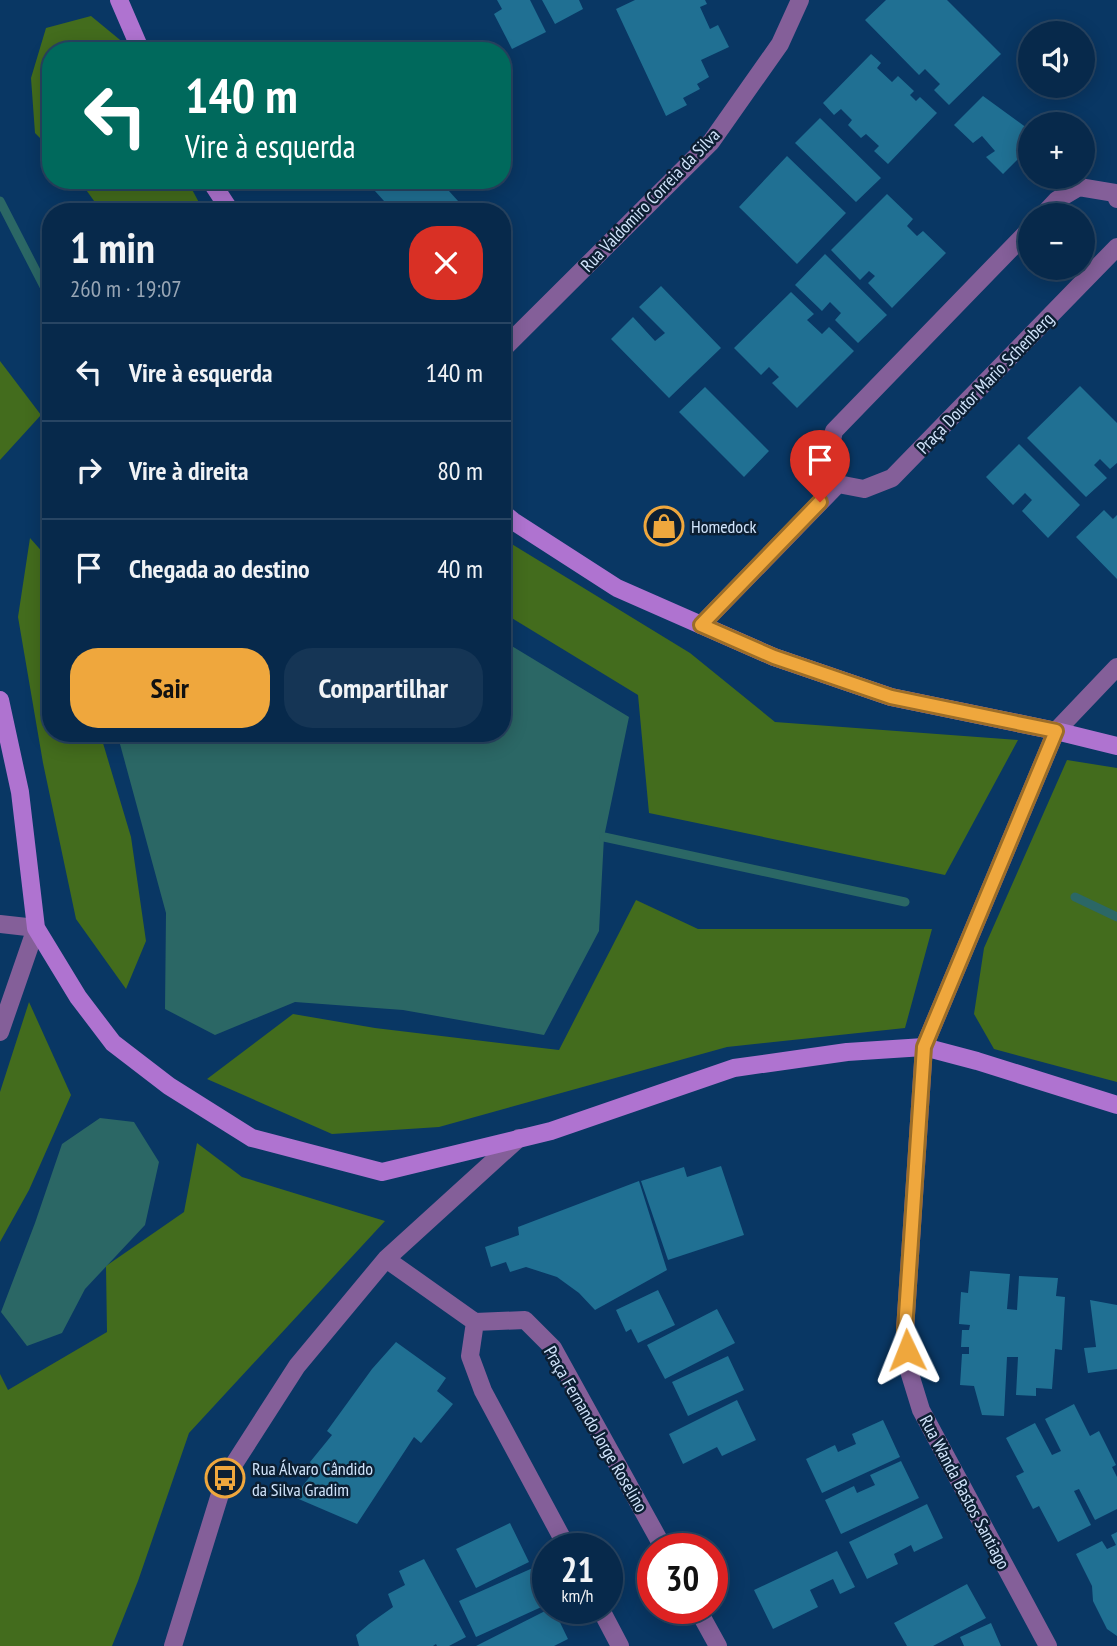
<!DOCTYPE html>
<html lang="pt">
<head>
<meta charset="utf-8">
<style>
	body { margin:0; font-family:"PT Sans Narrow",sans-serif; background:#153555; color:#f1f3f6; height:100vh; display:flex; flex-direction:column; font-size:26px; white-space:nowrap }
	* { box-sizing:border-box; margin:0 }
	p { font-size:23px; color:#98a6b5 }
	.icon { flex:none; width:38px; height:38px; fill:none; stroke:currentColor; stroke-width:2; stroke-linecap:round; stroke-linejoin:round }
	.map { position:relative; flex:1; overflow:hidden }
	.side { position:absolute; left:42px; top:203px; width:469px; height:539px; display:flex; flex-direction:column; background:#07294b; border-radius:28px; box-shadow:0 4px 18px #0003,0 0 0 2px #284563 }
	.side>* { flex:none }
	.banner { position:absolute; left:42px; top:42px; width:469px; height:147px; border-radius:28px; box-shadow:0 4px 18px #0003,0 0 0 2px #284563; background:#00695c; color:#fff; overflow:hidden }
	.fabs { position:absolute; left:1018px; top:21px; display:grid; gap:14px }
	.fabs a { display:grid; place-items:center; width:77px; height:77px; border-radius:50%; background:#07294b; box-shadow:0 4px 18px #0003,0 0 0 2px #284563; font-size:35px }
	.speed { position:absolute; left:532px; top:1533px; display:flex; gap:14px; font-size:35px; font-weight:700; text-align:center }
	.speed>* { display:grid; place-content:center; width:91px; height:91px; border-radius:50%; background:#07294b; box-shadow:0 4px 18px #0003,0 0 0 2px #284563; line-height:1 }
	.speed small { font-size:18px; font-weight:400 }
	.speed .limit { border:10px solid #d22; background:#fff; color:#111 }
	.pin { position:absolute; display:grid; place-items:center; width:60px; height:60px; color:#fff; margin:-72px -30px; border-radius:50% 50% 50% 0; rotate:-45deg; box-shadow:0 0 7px #0007 }
	.pin .icon { rotate:45deg }
	.me { position:absolute; width:77px; margin:-38px; rotate:358deg; stroke-linejoin:round; filter:drop-shadow(0 0 5px #0008) }
	.turn { display:flex; align-items:center; gap:24px; height:147px; padding:0 28px; font-size:32px }
	.turn .icon { width:91px; height:91px; stroke-width:2.5 }
	.turn b { display:block; font-size:49px; line-height:60px }
	.round { display:grid; place-items:center; flex:none; width:74px; height:74px; border-radius:28px; background:#153555 }
	.headline { display:flex; align-items:center; justify-content:space-between; height:119px; padding:0 28px }
	h1 { font-size:42px; font-weight:600; line-height:52px }
	.button { display:flex; gap:14px; margin-top:auto; padding:14px 28px }
	.button a { flex:1; height:80px; border-radius:28px; background:#efa73d; color:#111; font-size:28px; font-weight:600; line-height:80px; text-align:center }
	.button a+a { background:#153555; color:#f1f3f6 }
	ul { padding:0; list-style:none }
	li { display:flex; align-items:center; gap:21px; height:98px; padding:0 28px; border-top:2px solid #284563 }
	li div { flex:1 }
	li b { display:block; font-size:26px }
	li em { font-style:normal }
	.map>svg:first-child { display:block }
	.green { fill:#436c1d }
	.water { fill:#2b6765 }
	.lines { fill:none; stroke-linecap:round; stroke-linejoin:round }
	.stream { stroke:#2b6765; stroke-width:9 }
	.building { fill:#207093 }
	.minor { stroke:#845f99; stroke-width:18 }
	.secondary { stroke:#af73d0; stroke-width:18 }
	.route-casing { stroke:#9b6d28; stroke-width:18 }
	.route { stroke:#efa73d; stroke-width:12 }
	.labels { text-anchor:middle; dominant-baseline:central; stroke-width:5; stroke-linejoin:round; paint-order:stroke }
	.street-label { font-size:18px; fill:#d1e4fb; stroke:#0c1f33 }
	.poi-label { font-size:18px; fill:#d1e4fb; stroke:#0c1f33; text-anchor:start }
</style>
</head>
<body>
<div class="map">
<svg width="1117" height="1646" viewBox="0 0 1117 1646">
	<rect width="100%" height="100%" fill="#093764"/>
	<path class="green" d="M91,16L125,44L127,51H51V149L35,133L31,78L46,28Z
		M79,180H187L204,212H102Z
		M0,357V361L41,415L0,460Z
		M30,538L46,556L51,572V733H100L131,837L146,941L126,989L76,919L43,763L18,617Z
		M502,538L690,653L775,722L1018,740L945,875L649,813L638,695L502,612Z
		M1067,760L1117,768V1082L994,1049L974,1014L984,948Z
		M636,900L698,929H932L905,1028L727,1047L439,1127L332,1134L207,1079L293,1014L375,1028L559,1050Z
		M29,1002L71,1095L29,1190L0,1242V1092Z
		M197,1143L242,1177L385,1221L189,1433L138,1581L112,1646H0V1374L8,1390L107,1332L106,1266L184,1212Z"/>
	<path class="water" d="M502,640L629,717L604,837L599,931L544,1035L403,1010L295,1002L215,1035L165,1009L166,913L117,733H502Z
		M100,1118L134,1122L159,1162L145,1225L85,1289L62,1333L27,1346L1,1312L35,1223L62,1144Z"/>
	<g class="lines">
		<path class="stream" d="M0,201L51,300
			M604,837L905,902
			M1075,897L1117,917"/>
	</g>
	<path class="building" d="M497,0H530L546,32L512,49L494,14L502,9Z
		M542,0H579L583,9L555,24Z
		M635,0H705L707,4L700,7L710,29L718,25L729,47L701,60L709,77L697,84L700,89L683,98L687,105L666,116L616,9Z
		M886,0H947L1001,54L949,105L934,90L940,84L925,69L919,75L865,20Z
		M871,54L881,63L877,68L892,82L898,76L914,91L910,95L916,101L920,97L937,113L888,164L874,151L879,146L866,134L861,138L848,125L852,120L841,109L834,115L823,103Z
		M983,96L1031,131V146L1003,174L986,157L995,151L982,136L973,143L954,125Z
		M820,118L881,178L856,202L795,143Z
		M787,156L846,213L797,264L739,207Z
		M365,180H439L468,212H394Z
		M887,194L913,219L907,226L917,236L923,231L946,253L892,308L868,283L875,276L869,271L860,280L831,250Z
		M825,254L887,315L858,343L835,320L841,313L830,302L822,311L795,285Z
		M661,286L721,348L669,398L611,339L633,317L655,341L665,333L639,307Z
		M791,292L814,314L807,320L822,334L829,327L854,351L797,408L772,383L779,377L769,367L761,375L734,348Z
		M1080,386L1117,423V463L1110,469L1100,459L1094,465L1107,478L1086,497L1027,438Z
		M705,387L769,451L744,477L679,412Z
		M1019,444L1080,505L1048,538L1022,511L1032,500L1025,493L1013,505L986,477Z
		M1104,510L1113,519L1117,515V579L1076,537Z
		M721,1166L744,1235L668,1260L641,1181L684,1167L687,1177Z
		M639,1181L667,1270L595,1310L579,1293L557,1277L526,1267L510,1272L506,1262L491,1267L485,1247L519,1235L518,1227Z
		M970,1271L1010,1274L1007,1309L1017,1310L1019,1276L1058,1278L1056,1296L1065,1297L1062,1350L1055,1349L1052,1389L1036,1388V1396L1016,1395L1018,1357H1007L1004,1416L982,1415L974,1386L960,1385L962,1354H969V1347H961L962,1330H969L970,1325L959,1324L961,1292L968,1293Z
		M658,1290L675,1325L638,1343L631,1329L626,1332L616,1310Z
		M1090,1300L1117,1305V1369L1088,1373L1084,1348L1096,1347Z
		M717,1309L735,1343L665,1379L647,1345Z
		M396,1342L446,1378L437,1391L453,1404L421,1443L414,1437L357,1524L294,1497L315,1470L310,1462L332,1435L327,1431L372,1369Z
		M728,1356L744,1390L688,1416L672,1382Z
		M737,1400L756,1440L722,1456L717,1447L683,1464L669,1434Z
		M1074,1404L1090,1436L1099,1431L1116,1465L1112,1467L1117,1477V1509L1095,1520L1079,1489L1074,1491L1091,1525L1058,1542L1039,1506L1033,1509L1016,1476L1024,1472L1006,1438L1035,1423L1052,1455L1061,1451L1045,1419Z
		M883,1420L900,1457L822,1493L806,1459L835,1445L838,1452L856,1444L852,1434Z
		M901,1461L919,1498L841,1534L825,1500L854,1486L857,1493L875,1485L870,1475Z
		M927,1504L943,1538L914,1552L911,1545L894,1554L898,1564L867,1579L849,1542Z
		M510,1523L529,1562L476,1588L456,1549Z
		M1117,1532V1636L1107,1629L1093,1601L1092,1586L1076,1554L1102,1541L1107,1549L1116,1545L1111,1535Z
		M837,1551L855,1587L840,1594L833,1579L810,1590L818,1607L773,1629L754,1590Z
		M424,1559L466,1637L449,1646H437L436,1644L433,1646H359L356,1635L369,1624L393,1607L388,1594L405,1585L399,1571Z
		M535,1567L548,1596V1604L476,1637L459,1601Z
		M967,1584L986,1618L933,1646H907L894,1623Z
		M551,1608H553L568,1639L554,1646H476Z
		M991,1623L1001,1646H964L960,1637Z"/>
	<g class="lines">
		<path class="minor" d="M1043,215L1057,200L1079,187L1115,193L1117,199
			M502,350L711,142L780,44L800,0
			M838,484L864,489L892,478L1117,247
			M838,484L828,458L834,431L1031,228
			M701,625L838,484
			M0,924L36,928L0,1032
			M386,1259L475,1322
			M475,1322L525,1320L553,1348L664,1549
			M475,1322L470,1356L483,1391L568,1549
			M600,1608L620,1646
			M697,1608L718,1646
			M173,1646L225,1478L297,1366L386,1259L519,1138
			M1048,1646L921,1410L909,1371L905,1330L924,1047L1056,731L1117,667"/>
		<path class="secondary" d="M119,0L141,51
			M210,180L231,212
			M502,512L513,521L617,588L774,657L891,697L1056,731L1117,746
			M0,700L20,792L36,928L78,997L113,1043L169,1086L252,1138L382,1172L551,1131L734,1068L847,1052L924,1047L977,1061L1117,1105"/>
	</g>
	<g class="lines">
		<defs>
			<path id="route" d="M820,502L701,625L774,657L891,697L1056,731L924,1047L905,1330L907,1350"/>
		</defs>
		<use href="#route" class="route-casing"/>
		<use href="#route" class="route"/>
	</g>
	<defs>
		<symbol id="shop-ring" viewBox="-11 -11 22 22"><circle r="9.5" fill="#0c1f33" stroke="#efa73d" stroke-width="1.5"/><path d="M-5-2.5h2.3a2.7 3.5 0 0 1 5.4 0H5L5.5 6h-11ZM-1.5-2.5h3a1.5 2.3 0 0 0-3 0Z" fill="#efa73d"/></symbol>
		<symbol id="bus-ring" viewBox="-11 -11 22 22"><circle r="9.5" fill="#0c1f33" stroke="#efa73d" stroke-width="1.5"/><path d="M-5-6H5V4H4V6H2V4H-2V6H-4V4H-5ZM-3.5-4V0h7V-4ZM-3.5 1.2v1.5H-2V1.2ZM2 1.2v1.5H3.5V1.2Z" fill="#efa73d"/></symbol>
	</defs>
	<g fill-rule="evenodd">
		<use href="#shop-ring" x="642" y="504" width="44" height="44"/>
		<use href="#bus-ring" x="203" y="1456" width="44" height="44"/>
	</g>
	<g class="labels">
		<g class="street-label">
			<text transform="translate(650 200) rotate(-46)">Rua Valdomiro Correia da Silva</text>
			<text transform="translate(985 383) rotate(-46)">Praça Doutor Mario Schenberg</text>
			<text transform="translate(596 1429) rotate(60)">Praça Fernando Jorge Roselino</text>
			<text transform="translate(965 1492) rotate(62)">Rua Wanda Bastos Santiago</text>
		</g>
		<g class="poi-label">
			<text x="691" y="526">Homedock</text>
			<text x="252" y="1468">Rua Álvaro Cândido<tspan x="252" dy="21">da Silva Gradim</tspan></text>
		</g>
	</g>
</svg>
<div class="fabs">
<a><svg class="icon" aria-label="sound" viewBox="0 0 24 24"><path d="M4 9h4l5-4v14l-5-4H4zM17 9q2 3 0 6"/></svg></a>
<a>+</a>
<a>−</a>
</div>
<div class="speed"><div>21<small>km/h</small></div><div class="limit">30</div></div>
<div class="pin" style="left:820px;top:502px;background:#d93025"><svg class="icon" aria-label="arrive" viewBox="0 0 24 24"><path d="M6 21V4h12l-3 4 3 4H6"/></svg></div>
<svg class="me" style="left:907px;top:1350px" viewBox="-20 -20 40 40"><path d="M0-17L14 15 0 8-14 15z" fill="#efa73d" stroke="#fff" stroke-width="4"/></svg>
<div class="banner">
<div class="turn"><svg class="icon" aria-label="left" viewBox="0 0 24 24"><path d="M17 20v-9H6M10 6l-5 5 5 5"/></svg><div><b>140 m</b>Vire à esquerda</div></div>
</div>
<section class="side">
<div class="headline"><div><h1>1 min</h1><p>260 m · 19:07</p></div><a class="round" style="background:#d93025;color:#fff"><svg class="icon" aria-label="close" viewBox="0 0 24 24"><path d="M6 6l12 12M18 6L6 18"/></svg></a></div>
<ul>
<li><svg class="icon" aria-label="left" viewBox="0 0 24 24"><path d="M17 20v-9H6M10 6l-5 5 5 5"/></svg><div><b>Vire à esquerda</b></div><em>140 m</em></li>
<li><svg class="icon" aria-label="right" viewBox="0 0 24 24"><path d="M7 20v-9h11M14 6l5 5-5 5"/></svg><div><b>Vire à direita</b></div><em>80 m</em></li>
<li><svg class="icon" aria-label="arrive" viewBox="0 0 24 24"><path d="M6 21V4h12l-3 4 3 4H6"/></svg><div><b>Chegada ao destino</b></div><em>40 m</em></li>
</ul>
<div class="button"><a>Sair</a><a>Compartilhar</a></div>
</section>
</div>
</body>
</html>
